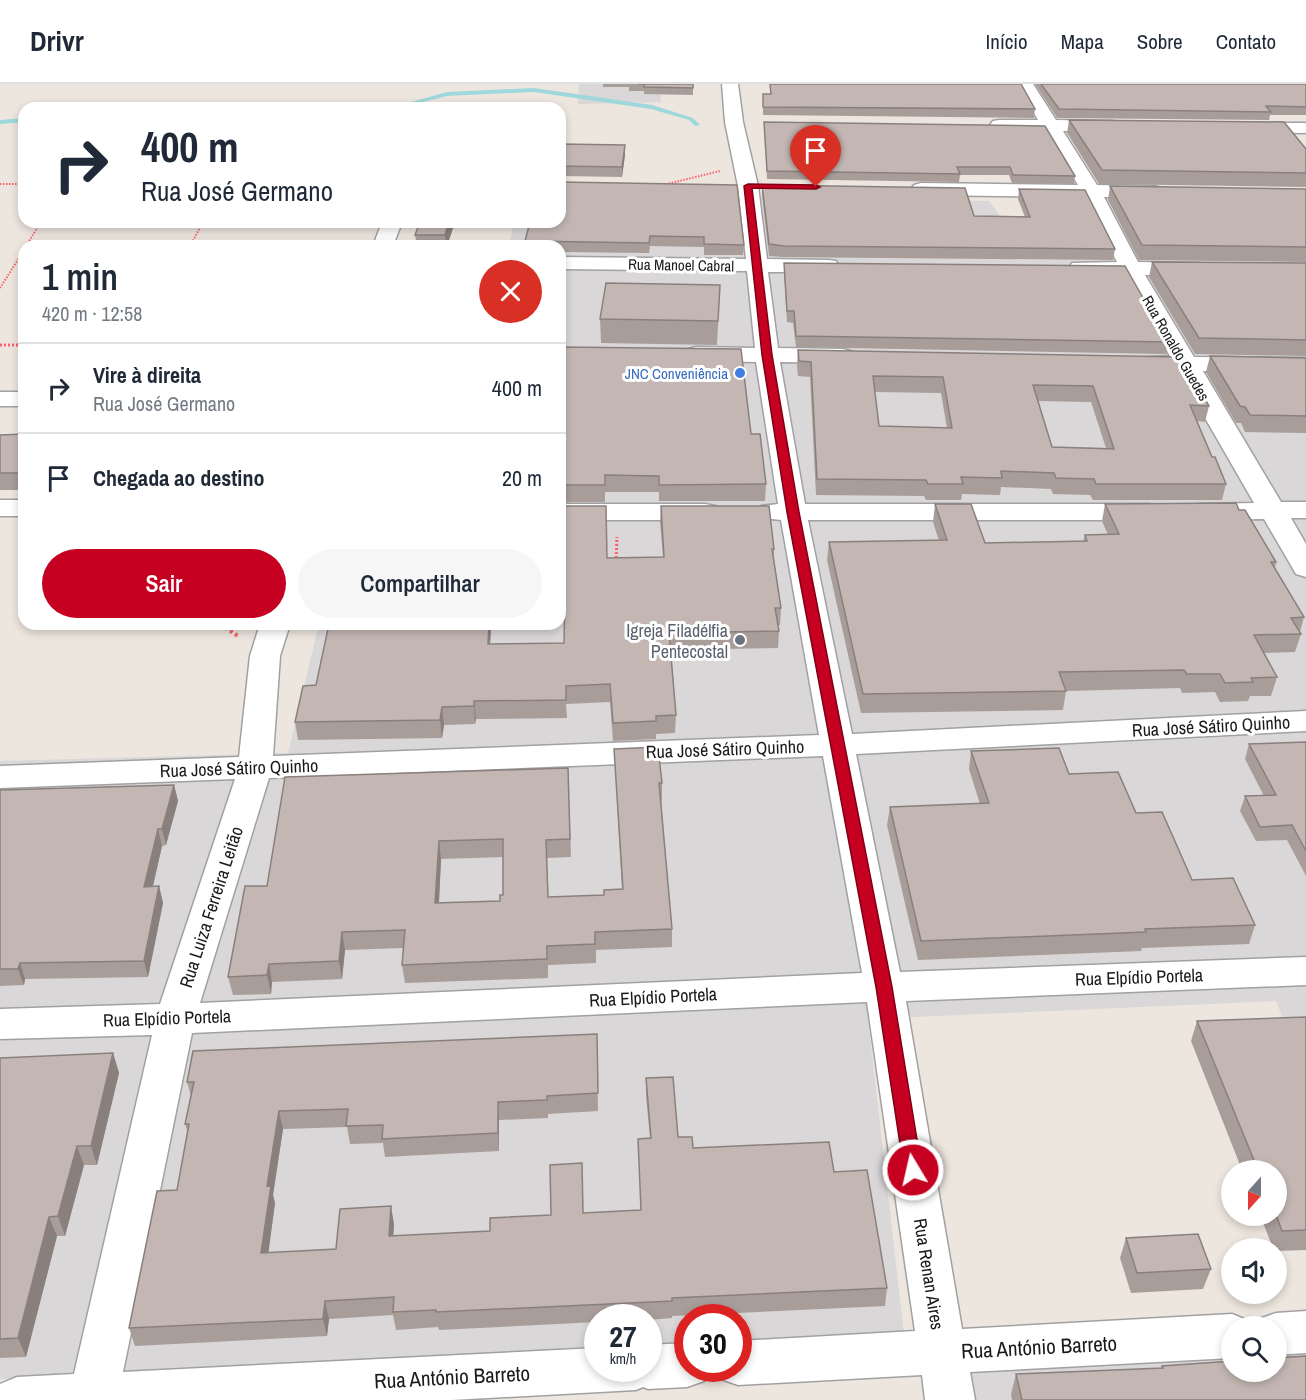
<!DOCTYPE html>
<html lang="pt">
<head>
<meta charset="utf-8">
<style>
	body { margin:0; font-family:"Archivo Narrow",sans-serif; background:#f6f6f7; color:#1f2937; height:100vh; display:flex; flex-direction:column; font-size:22px; white-space:nowrap }
	* { box-sizing:border-box; margin:0 }
	p { font-size:20px; color:#747a83 }
	.icon { flex:none; width:33px; height:33px; fill:none; stroke:currentColor; stroke-width:2; stroke-linecap:round; stroke-linejoin:round }
	.map { position:relative; flex:1; overflow:hidden }
	.details { position:absolute; left:18px; top:156px; width:548px; height:390px; display:flex; flex-direction:column; background:#fff; border-radius:18px; box-shadow:0 3px 9px #0003 }
	.details>* { flex:none }
	.top-card { position:absolute; left:18px; top:18px; width:548px; height:126px; border-radius:18px; box-shadow:0 3px 9px #0003; background:#fff; color:#1f2937; overflow:hidden }
	.needle { width:39px; rotate:201deg }
	.fabs { position:absolute; left:1221px; top:1076px; display:grid; gap:12px }
	.fabs a { display:grid; place-items:center; width:66px; height:66px; border-radius:50%; background:#fff; box-shadow:0 3px 9px #0003; font-size:30px }
	.speed { position:absolute; left:584px; top:1220px; display:flex; gap:12px; font-size:30px; font-weight:700; text-align:center }
	.speed>* { display:grid; place-content:center; width:78px; height:78px; border-radius:50%; background:#fff; box-shadow:0 3px 9px #0003; line-height:1 }
	.speed small { font-size:15px; font-weight:400 }
	.speed .limit { border:9px solid #d22; background:#fff; color:#111 }
	.pin { position:absolute; display:grid; place-items:center; width:51px; height:51px; color:#fff; margin:-62px -26px; border-radius:50% 50% 50% 0; rotate:-45deg; box-shadow:0 0 6px #0007 }
	.pin .icon { rotate:45deg }
	.me { position:absolute; width:66px; margin:-33px; rotate:351deg; stroke-linejoin:round; filter:drop-shadow(0 0 4px #0008) }
	.turn { display:flex; align-items:center; gap:21px; height:126px; padding:0 24px; font-size:27px }
	.turn .icon { width:78px; height:78px; stroke-width:2.5 }
	.turn b { display:block; font-size:42px; line-height:51px }
	.round { display:grid; place-items:center; flex:none; width:63px; height:63px; border-radius:32px; background:#f6f6f7 }
	.overview { display:flex; align-items:center; justify-content:space-between; height:102px; padding:0 24px }
	h1 { font-size:36px; font-weight:600; line-height:45px }
	.primary-button { display:flex; gap:12px; margin-top:auto; padding:12px 24px }
	.primary-button a { flex:1; height:69px; border-radius:36px; background:#c50021; color:#fff; font-size:24px; font-weight:600; line-height:69px; text-align:center }
	.primary-button a+a { background:#f6f6f7; color:#1f2937 }
	ul { padding:0; list-style:none }
	li { display:flex; align-items:center; gap:18px; height:90px; padding:0 24px; border-top:2px solid #e0e1e3 }
	li div { flex:1 }
	li b { display:block; font-size:22px }
	li em { font-style:normal }
	header { display:flex; align-items:center; gap:36px; box-sizing:border-box; height:84px; padding:0 30px; background:#fff; border-bottom:2px solid #e0e1e3 }
	header strong { font-size:28px }
	nav { display:flex; gap:33px; margin-inline-start:auto; font-size:21px }
	.map>svg:first-child { display:block }
	.residential { fill:#d9d7d7 }
	.lines { fill:none; stroke-linecap:round; stroke-linejoin:round }
	.stream { fill:#9ed8dc; fill-rule:evenodd }
	.street-casing { stroke:#a1a1a1; stroke-width:3 }
	.path-far2 { stroke:#fb616c; stroke-width:2; stroke-dasharray:1.5 1.5; stroke-linecap:butt }
	.path-far1 { stroke:#fb616c; stroke-width:3; stroke-dasharray:2 2; stroke-linecap:butt }
	.path { stroke:#fb616c; stroke-width:4; stroke-dasharray:3 3; stroke-linecap:butt }
	.street { fill:#fff; fill-rule:evenodd }
	.wall { fill:#a99d9a; fill-rule:evenodd }
	.shaded-wall { fill:#89807d }
	.building { fill:#c4b7b3; stroke:#89807d; stroke-width:1.5; fill-rule:evenodd }
	.route { fill:#c50021; stroke:#800015; stroke-width:1.5 }
	.shop-dot { fill:#3f7fe0; stroke:#fff; stroke-width:2 }
	.worship-dot { fill:#6b7280; stroke:#fff; stroke-width:2 }
	.labels { text-anchor:middle; dominant-baseline:central; stroke-width:6; stroke-linejoin:round; paint-order:stroke }
	.far-street-label { font-size:15px; fill:#1a1a1a; stroke:#fff }
	.far-shop-label { font-size:15px; fill:#366cbe; stroke:#fff; text-anchor:end }
	.worship-label { font-size:18px; fill:#5b616d; stroke:#fff; text-anchor:end }
	.street-label { font-size:18px; fill:#1a1a1a; stroke:#fff }
	.near-street-label { font-size:21px; fill:#1a1a1a; stroke:#fff }
</style>
</head>
<body>
<header>
<strong>Drivr</strong>
<nav><a>Início</a><a>Mapa</a><a>Sobre</a><a>Contato</a></nav>
</header>
<div class="map">
<svg width="1306" height="1316" viewBox="0 0 1306 1316">
	<rect width="100%" height="100%" fill="#ede6df"/>
	<path class="residential" d="M579,0H660L661,18L578,20Z
		M560,111L989,117L1006,140L1306,143V992L1276,917L868,935L904,1250L738,1259V1233H687V1261L648,1263V1233H597V1265L0,1295V677L288,669L319,540H560V162H509L514,138H560Z
		M1306,1266V1316H970L965,1288L1231,1271L1232,1287H1276L1277,1268Z"/>
	<g class="lines">
		<path class="stream" d="M534,4L652,21L693,34L700,41L695,42L689,36L651,25L534,8L447,12L399,24H389L447,8Z
			M24,34V38L0,40V36Z"/>
		<defs>
			<path id="street" d="M722,0H738L743,38L758,102L767,175L828,176L836,177L839,182L836,187L828,188H768L778,264L843,265L851,267L855,272L851,277L843,279L780,278L805,420H1149L1159,422L1163,428L1159,434L1149,436H808L852,650L1306,627V647L856,670L900,888L1306,873V901L906,917L962,1245L1232,1230L1249,1237L1251,1242H1232V1274L970,1288L975,1316H925L922,1291L738,1301L721,1295L716,1284H738V1257L915,1247L867,918L192,949L123,1288L597,1264V1284H648V1261L687,1259V1284H710L704,1297L687,1303L648,1305L643,1303L636,1306L452,1316H0V1300L17,1293L74,1290L152,951L0,955V925L160,920L235,695L0,704V682L239,673L250,572L260,540H290L280,572L273,672L819,651L781,436L761,434L757,428L761,422L778,420L756,278L696,277L688,275L684,270L688,265L696,263L755,264L747,187L560,185V173L746,175L738,102L725,38ZM823,672L862,889L200,919L269,694Z
				M1017,0H1033L1056,36L1112,37L1118,38L1121,42L1118,46L1112,47H1063L1097,101L1154,102L1161,104L1164,108L1161,112L1154,114L1104,113L1138,178L1197,179L1205,180L1208,185L1205,190L1197,191H1145L1194,273L1306,274V288L1203,287L1281,418H1306V434H1291L1306,460V493L1296,490L1264,435L1200,436L1190,434L1186,428L1190,422L1200,420L1254,419L1178,287L1132,284L1128,279L1132,274L1170,272L1124,191L1072,189L1069,184L1072,179L1117,178L1084,113L921,111L914,109L911,105L914,101L921,99L1078,101L1045,47L999,46L993,45L990,41L993,37L999,36H1038Z
				M1245,39H1306V49L1239,48L1236,44L1239,40Z
				M382,138H402L393,162H373Z
				M0,308H24V322H0Z
				M0,416H24V432H0Z
				M560,420H705L715,422L719,428L715,434L705,436H560Z
				M1306,1227V1269L1276,1271V1242H1256L1259,1235L1276,1229Z"/>
		</defs>
		<use href="#street" class="street-casing"/>
		<path class="path-far2" d="M0,100H24
			M663,101L720,87
			M26,162L41,138
			M190,162L203,138
			M0,204L24,166"/>
		<path class="path-far1" d="M0,261H24
			M616,478L617,453"/>
		<path class="path" d="M220,540L238,552"/>
		<use href="#street" class="street"/>
	</g>
	<path class="wall" d="M603,0H693V11L644,10V7H629V3H603Z
		M770,0H1021L1035,25L1034,34L763,31V10H770Z
		M1035,0H1306V31H1270L1269,36L1057,34Z
		M1069,36L1306,65V103L1099,100L1067,49Z
		M764,38L1075,92L1074,100L1012,99L1009,91H960L959,98L767,95Z
		M560,60L625,61V71L622,93L560,92Z
		M560,98L744,161L743,171H704V163L650,162L649,169L560,168V162H526L525,157Z
		M762,101L974,132L1025,133L1018,115L1019,105L1115,165L1113,176L783,173L769,172L762,111Z
		M1110,102L1306,105V178L1139,176L1108,116Z
		M420,138H455L447,162H417L415,151Z
		M1152,178L1306,179V272L1195,270L1149,193Z
		M784,179L1168,258L1166,270L796,263L793,239L787,238L784,189Z
		M720,201L717,261L601,259L600,235Z
		M560,263L751,350L766,400L765,417H659V408H605V418H560Z
		M798,266L1180,273L1209,322L1205,338L1197,337L1212,373L1226,400L1222,416H1093L1090,411L1053,410L1051,405L1001,403L1000,411L962,410L961,416H926L924,412L816,411L810,293L798,292L797,282ZM875,308L941,309L947,344L879,342ZM1038,317L1091,318L1106,364L1052,363Z
		M1210,272L1306,274V349L1245,348L1241,339H1236L1206,288Z
		M24,350V406H0V351Z
		M935,420L985,459L1083,457L1085,451H1108L1102,437L1105,420L1239,426L1276,478L1275,485L1304,533L1300,548L1301,550L1295,568L1264,569L1277,593L1271,612H1250L1248,617L1220,618L1215,608L1182,609L1180,604L1066,607L1063,626L861,629L827,476L829,458L939,457L933,438Z
		M560,422L607,474L663,473L660,438L661,422L774,465V474L781,524L780,541H778L779,547L778,564L671,566L676,631L675,649L656,650V655L613,657L610,618L566,620L567,634L476,635L475,640L444,641L442,654L298,656L295,638L316,601L491,543L490,560L564,559L565,520H560Z
		M1306,658V792L1287,756L1256,757L1240,727L1245,712H1264L1245,675L1249,660Z
		M614,665L662,699V717H661L672,845V863L596,866V879L548,881V894L405,899L402,881L403,864L345,866L342,895L272,898L271,910L233,911L228,893L267,802L568,684L571,773L547,774L548,813L604,811L622,805ZM503,773V811L500,817L439,819L441,775Z
		M971,667L1069,690L1136,729L1192,796L1255,841L1249,860L1142,864L1141,867L918,876L887,741L890,723L980,720L969,685Z
		M174,701L178,717L166,761L162,762L153,802H159L163,819L148,893L25,895L24,901L0,902V706Z
		M1306,933V1166L1276,1167V1164H1273L1260,1131H1276V1086H1242L1191,957L1197,937Z
		M597,950L598,1027L548,1030V1034L499,1036V1067L385,1073L383,1059L350,1060L347,1043L283,1045L273,1111L275,1119L268,1169L336,1165L394,1140L393,1152L490,1147L551,1131L641,1126L638,1055L650,1054L646,1012V994L678,1053L693,1064L834,1088L887,1204L885,1222L672,1232V1234L648,1236V1233H597V1238L439,1246L438,1243L396,1246L393,1231L329,1235L327,1252L135,1262L129,1244L177,1106L188,1049L185,1040L191,1012L187,998Z
		M113,969L119,989L97,1081H84L65,1152H57L26,1273L0,1274V974Z
		M1126,1154L1211,1185L1203,1205L1131,1209L1120,1174Z
		M1162,1282L1306,1316H1012L1011,1310L1016,1290L1161,1284Z"/>
	<path class="shaded-wall" d="M625,61V71L622,93V83Z
		M449,138H455L447,162H446L445,151Z
		M489,540H491V543L489,578L488,560Z
		M474,617L476,635L475,640L474,622Z
		M442,623L444,641L442,654L440,636Z
		M174,701L178,717L166,761L162,745Z
		M158,745L162,762L149,819L144,803Z
		M439,757L441,775L438,837L435,819Z
		M159,802L163,819L148,893L144,877Z
		M342,848L345,866L342,895L339,877Z
		M20,879L25,895L24,901L18,885Z
		M269,880L272,898L271,910L267,891Z
		M113,969L119,989L97,1081L91,1062Z
		M498,1018L499,1036V1067L498,1049Z
		M279,1027L283,1045L273,1111L275,1119L266,1187L261,1169L267,1102Z
		M77,1062L84,1081L65,1152L58,1132Z
		M391,1122L394,1140L392,1170L389,1152Z
		M49,1133L57,1152L26,1273L18,1254Z
		M325,1217L329,1235L327,1252L323,1235Z"/>
	<path class="building" d="M638,0H693V4L644,3V0Z
		M770,0H1021L1035,25L763,23V10H771Z
		M1041,0H1306V23L1266,22L1271,28L1059,25Z
		M1069,36L1284,38L1306,65V89L1102,86Z
		M764,38L1045,42L1075,92L1013,91L1010,83H957L960,90L767,87Z
		M560,60L625,61L622,83L560,82Z
		M560,98L737,101L744,161L704,160V153L650,152L649,159L525,157L530,138H560Z
		M762,101L965,104L974,132L1030,133L1019,105L1085,106L1115,165L784,162L769,160Z
		M1110,102L1306,105V163L1142,161Z
		M420,138H449L445,151H415Z
		M1152,178L1306,179V256L1199,254Z
		M784,179L1125,182L1168,258L796,252L794,227H787Z
		M606,199L720,201L718,237L600,235Z
		M560,263L741,265L751,350H760L766,400L659,401V392L605,391V401H560Z
		M798,266L1180,273L1209,322L1190,321L1212,373H1215L1226,400H1096L1094,395L1056,394L1054,389L1001,387L1002,394L961,393L963,400H928L926,396L817,395L811,278L799,277ZM873,292L943,293L952,344L879,342ZM1033,301L1093,302L1114,365L1052,363Z
		M1210,272L1306,274V332L1250,331L1245,323L1240,322Z
		M24,350V393H21L24,389H0V351Z
		M1236,419L1239,426H1245L1276,478H1271L1304,533L1291,534L1301,550L1254,551L1277,593L1251,594L1253,598L1225,599L1220,590H1187L1184,586L1059,588L1066,607L863,610L829,458L947,456L935,420H971L985,459L1087,457L1085,451L1119,450L1105,420Z
		M560,422H606L607,474L664,473L661,422H769L774,465H772L781,524H775L779,547L669,549L676,631L656,632V637L613,639L610,600L566,602V616L474,617V622L442,623L440,636L295,638L303,602L316,601L329,540H489L488,560L564,559L565,503H560Z
		M1306,658V767L1292,741L1260,743L1245,712L1276,711L1249,660Z
		M658,663L662,699H659L672,845L595,848V860L547,862V875L402,881L405,846L342,848L339,877L269,880L267,891L228,893L245,802H267L285,693L568,684L570,755L546,756L548,813L604,811V806L623,805L614,665ZM503,755V811H500V817L435,819L439,757Z
		M1059,664L1069,690L1118,688L1136,729L1162,728L1192,796L1233,794L1255,841L1145,845L1146,848L921,857L890,723L989,719L971,667Z
		M174,701L162,745H158L144,803L159,802L144,877L20,879L18,885H0V706Z
		M1306,933V1146L1282,1147L1276,1131V1086H1258L1197,937Z
		M597,950L598,1009L547,1012V1016L498,1018V1049L382,1055L383,1041L346,1042L348,1025L279,1027L267,1102L271,1101L261,1169L336,1165L340,1125L391,1122L389,1152L490,1147V1134L551,1131L550,1081L582,1079L583,1129L641,1126L638,1055L651,1054L646,994L673,993L678,1053H692L693,1064L829,1058L834,1088L867,1086L887,1204L672,1214V1217L436,1228V1226L393,1228L394,1213L325,1217L323,1235L129,1244L157,1107L177,1106L189,1040H185L194,998H187L193,967Z
		M113,969L91,1062H77L58,1132L49,1133L18,1254L0,1255V974Z
		M1198,1150L1211,1185L1137,1189L1126,1154Z
		M1306,1272V1316H1022L1016,1290L1163,1284L1162,1282L1232,1277V1287H1276V1274Z"/>
	<path class="route" d="M748,100L816,101L820,103L816,105L752,104L772,271L799,428L892,903L922,1086L919,1091L913,1093L906,1091L904,1086L876,903L787,428L762,271L744,102Z"/>
	<circle class="shop-dot" cx="740" cy="289" r="6"/>
	<circle class="worship-dot" cx="740" cy="556" r="6"/>
	<g class="labels">
		<g class="far-street-label">
			<text transform="translate(681 181) rotate(1)">Rua Manoel Cabral</text>
			<text transform="translate(1176 264) rotate(60)">Rua Ronaldo Guedes</text>
		</g>
		<g class="far-shop-label">
			<text x="728" y="289">JNC Conveniência</text>
		</g>
		<g class="worship-label">
			<text x="728" y="546">Igreja Filadélfia<tspan x="728" dy="21">Pentecostal</tspan></text>
		</g>
		<g class="street-label">
			<text transform="translate(1211 642) rotate(-3)">Rua José Sátiro Quinho</text>
			<text transform="translate(725 665) rotate(-2)">Rua José Sátiro Quinho</text>
			<text transform="translate(239 684) rotate(-2)">Rua José Sátiro Quinho</text>
			<text transform="translate(211 823) rotate(-72)">Rua Luiza Ferreira Leitão</text>
			<text transform="translate(1139 893) rotate(-2)">Rua Elpídio Portela</text>
			<text transform="translate(653 913) rotate(-3)">Rua Elpídio Portela</text>
			<text transform="translate(167 934) rotate(-2)">Rua Elpídio Portela</text>
			<text transform="translate(929 1190) rotate(81)">Rua Renan Aires</text>
		</g>
		<g class="near-street-label">
			<text transform="translate(1039 1263) rotate(-3)">Rua António Barreto</text>
			<text transform="translate(452 1293) rotate(-3)">Rua António Barreto</text>
		</g>
	</g>
</svg>
<div class="fabs">
<a><svg class="needle" viewBox="-14 -14 28 28"><path d="M0-13l5 13h-10z" fill="#e53935"/><path d="M0 13l5-13h-10z" fill="#747a83"/></svg></a>
<a><svg class="icon" aria-label="sound" viewBox="0 0 24 24"><path d="M4 9h4l5-4v14l-5-4H4zM17 9q2 3 0 6"/></svg></a>
<a><svg class="icon" aria-label="search" viewBox="0 0 24 24"><circle cx="10" cy="10" r="6"/><path d="M15 15l6 6"/></svg></a>
</div>
<div class="speed"><div>27<small>km/h</small></div><div class="limit">30</div></div>
<div class="pin" style="left:816px;top:103px;background:#d93025"><svg class="icon" aria-label="arrive" viewBox="0 0 24 24"><path d="M6 21V4h12l-3 4 3 4H6"/></svg></div>
<svg class="me" style="left:913px;top:1086px" viewBox="-20 -20 40 40"><circle r="17" fill="#c50021" stroke="#fff" stroke-width="3"/><path d="M0-11L8 9 0 5-8 9z" fill="#fff"/></svg>
<div class="top-card">
<div class="turn"><svg class="icon" aria-label="right" viewBox="0 0 24 24"><path d="M7 20v-9h11M14 6l5 5-5 5"/></svg><div><b>400 m</b>Rua José Germano</div></div>
</div>
<section class="details">
<div class="overview"><div><h1>1 min</h1><p>420 m · 12:58</p></div><a class="round" style="background:#d93025;color:#fff"><svg class="icon" aria-label="close" viewBox="0 0 24 24"><path d="M6 6l12 12M18 6L6 18"/></svg></a></div>
<ul>
<li><svg class="icon" aria-label="right" viewBox="0 0 24 24"><path d="M7 20v-9h11M14 6l5 5-5 5"/></svg><div><b>Vire à direita</b><p>Rua José Germano</p></div><em>400 m</em></li>
<li><svg class="icon" aria-label="arrive" viewBox="0 0 24 24"><path d="M6 21V4h12l-3 4 3 4H6"/></svg><div><b>Chegada ao destino</b></div><em>20 m</em></li>
</ul>
<div class="primary-button"><a>Sair</a><a>Compartilhar</a></div>
</section>
</div>
</body>
</html>
